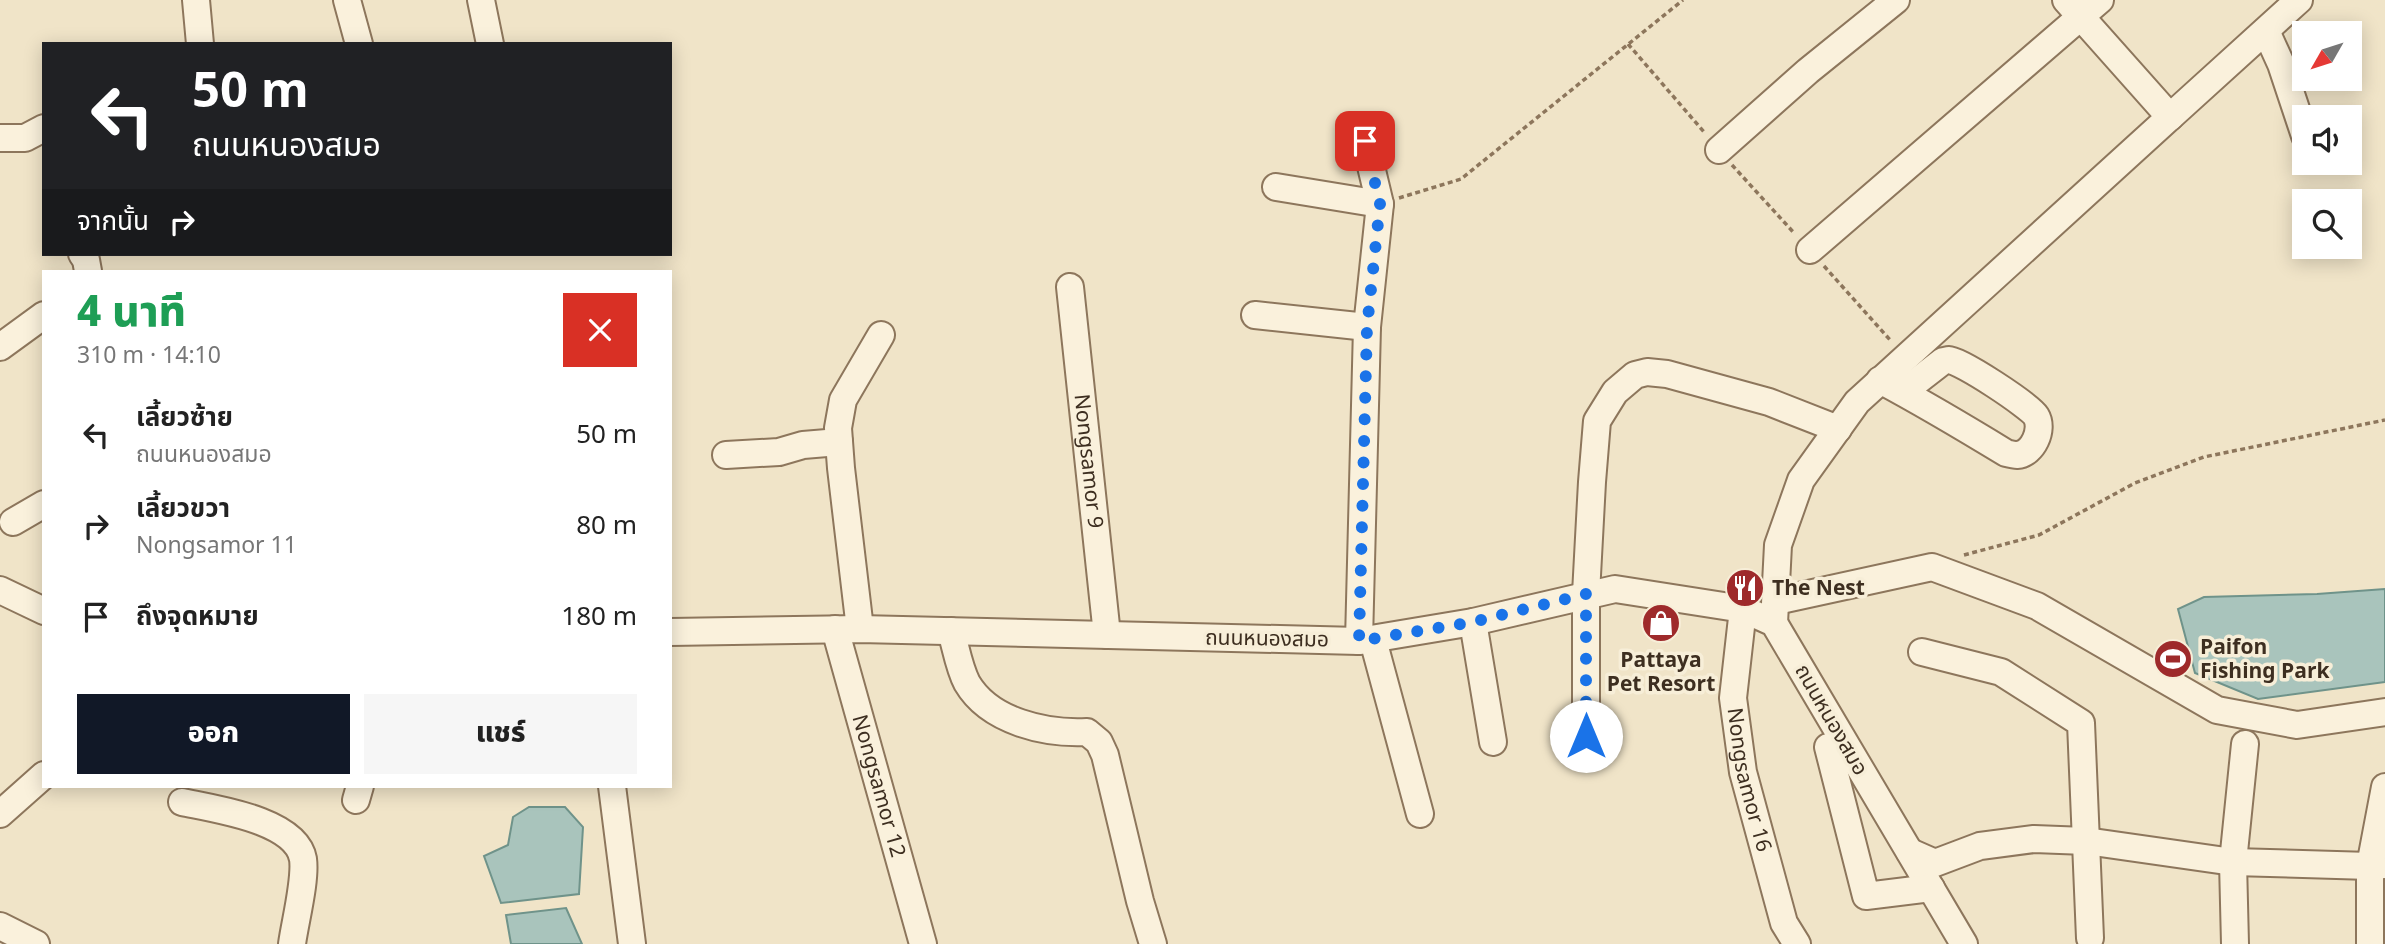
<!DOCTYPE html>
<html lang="th">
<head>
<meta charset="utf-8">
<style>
	body { margin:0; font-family:Georgia,"Noto Sans Thai",serif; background:#f6f6f6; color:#222; height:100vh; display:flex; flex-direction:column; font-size:26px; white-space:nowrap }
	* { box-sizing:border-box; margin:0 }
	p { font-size:23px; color:#767676 }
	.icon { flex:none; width:38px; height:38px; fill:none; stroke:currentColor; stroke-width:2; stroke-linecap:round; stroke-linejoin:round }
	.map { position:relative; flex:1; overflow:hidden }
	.drawer { position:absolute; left:42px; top:270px; width:630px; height:518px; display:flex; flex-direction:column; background:#fff; border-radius:0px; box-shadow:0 4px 18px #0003 }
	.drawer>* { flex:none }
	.top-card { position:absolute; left:42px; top:42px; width:630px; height:214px; border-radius:0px; box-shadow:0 4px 18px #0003; background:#202124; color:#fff; overflow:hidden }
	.needle { width:46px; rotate:231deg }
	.buttons { position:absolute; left:2292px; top:21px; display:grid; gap:14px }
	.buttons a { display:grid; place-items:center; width:70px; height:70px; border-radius:0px; background:#fff; box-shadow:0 4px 18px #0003; font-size:35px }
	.pin { position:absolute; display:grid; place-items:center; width:60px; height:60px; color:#fff; margin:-30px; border-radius:14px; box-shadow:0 4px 10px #0006 }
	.me { position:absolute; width:77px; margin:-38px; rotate:0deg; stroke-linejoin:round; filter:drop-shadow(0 0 5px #0008) }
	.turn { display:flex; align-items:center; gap:24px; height:147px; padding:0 35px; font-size:32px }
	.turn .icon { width:91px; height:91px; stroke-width:2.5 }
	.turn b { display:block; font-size:49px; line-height:60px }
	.then { display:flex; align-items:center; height:66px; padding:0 35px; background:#0003; gap:14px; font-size:26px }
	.round { display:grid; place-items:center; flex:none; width:74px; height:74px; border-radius:0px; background:#f6f6f6 }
	.head { display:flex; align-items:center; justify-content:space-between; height:119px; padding:0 35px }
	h1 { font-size:42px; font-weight:800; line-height:52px; color:#1e9e55 }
	.button { display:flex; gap:14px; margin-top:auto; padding:14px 35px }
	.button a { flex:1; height:80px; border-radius:0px; background:#111827; color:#fff; font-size:28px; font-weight:800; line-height:80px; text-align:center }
	.button a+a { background:#f6f6f6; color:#222 }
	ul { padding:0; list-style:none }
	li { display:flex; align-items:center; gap:21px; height:91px; padding:0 35px }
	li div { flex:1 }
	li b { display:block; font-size:26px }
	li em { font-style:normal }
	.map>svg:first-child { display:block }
	.water { fill:#a9c4bc; stroke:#6f938a; stroke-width:2 }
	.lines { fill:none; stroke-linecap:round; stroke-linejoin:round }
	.minor-casing { stroke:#8d765c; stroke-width:30 }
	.path { stroke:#8d765c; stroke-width:3.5; stroke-dasharray:5 3.5; stroke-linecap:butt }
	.minor { stroke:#faf1dc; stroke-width:26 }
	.route { stroke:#1a73e8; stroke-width:12; stroke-dasharray:0 21.6 }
	.labels { text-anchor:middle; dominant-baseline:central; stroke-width:7; stroke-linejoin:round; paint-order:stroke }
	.street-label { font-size:21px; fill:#3d2e20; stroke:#f7eed8 }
	.poi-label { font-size:21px; font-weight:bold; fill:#3d2e20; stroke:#f7eed8; text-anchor:start }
</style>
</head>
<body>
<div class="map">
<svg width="2385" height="944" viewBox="0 0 2385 944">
	<rect width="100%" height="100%" fill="#f0e4c8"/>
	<path class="water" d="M2385,589V682L2258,699L2195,673L2178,609L2204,597L2317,594Z
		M529,807H565L583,827L579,894L501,903L484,856L508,845L513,817Z
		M566,908L582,944H511L506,915Z"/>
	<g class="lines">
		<defs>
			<g id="minor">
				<path d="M196,0L200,44"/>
				<path d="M347,0L359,44"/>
				<path d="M481,0L490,44"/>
				<path d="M2266,31L2281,64L2305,136"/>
				<path d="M2170,117L2299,0"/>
				<path d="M0,138H25L44,128"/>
				<path d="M1719,150L1808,71L1896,0"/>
				<path d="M1276,187L1380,204"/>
				<path d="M1810,250L2100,0"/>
				<path d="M82,254L86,260L88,271"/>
				<path id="s1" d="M1070,287L1107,635"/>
				<path d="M1255,315L1367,327"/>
				<path d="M0,347L44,315"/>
				<path d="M1880,380C1923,403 1965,428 2006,453C2010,454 2014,455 2017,455C2033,454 2044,429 2036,416C2030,406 1960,360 1949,360C1947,360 1945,361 1943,361L1903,392"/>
				<path d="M726,455L779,452L803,445L839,442"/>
				<path d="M13,522L44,504"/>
				<path d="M0,590L44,611"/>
				<path d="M1776,601L1932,567L2037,606L2217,710L2297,725L2385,712"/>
				<path id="s2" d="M1743,609L1733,698L1743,772L1784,923L1797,944"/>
				<path d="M1473,622L1493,742"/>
				<path d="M1774,623L1778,545L1801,480L1857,402L2170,117L2066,0"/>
				<path id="s3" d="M835,629L923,944"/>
				<path d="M860,629L841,468L838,428L843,400L881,335"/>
				<path d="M951,631C956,648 959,668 967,683C990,722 1046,734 1087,732L1099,742L1105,755L1140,901L1153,944"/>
				<path d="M670,632L860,629L1359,641L1473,622L1615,589L1743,609L1774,623L1964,944"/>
				<path d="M1373,640L1420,814"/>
				<path d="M1359,641L1367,327L1380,204L1365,141"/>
				<path d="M1922,652L2001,672L2081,723L2090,938"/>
				<path d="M1586,736V594L1592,482L1597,421L1615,392L1635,375L1647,372L1667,374L1769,402L1838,429"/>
				<path d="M1828,747L1866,896L1931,888"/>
				<path d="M612,786L632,944"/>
				<path d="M356,800L360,786"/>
				<path d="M182,802C215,809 296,820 303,859C306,880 295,922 292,944"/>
				<path d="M0,814L44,775"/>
				<path d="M1910,852L1935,863L1980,846L2034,839L2086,841L2233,862L2370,866L2385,865"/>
				<path d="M0,926L36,944"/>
				<path d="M2235,944L2233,862L2245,744"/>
				<path d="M2370,944V866L2385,787"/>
			</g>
		</defs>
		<use href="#minor" class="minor-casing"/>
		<path class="path" d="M1628,44L1704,132
			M1732,165L1795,234
			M1399,198L1461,179L1683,0
			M1824,266L1891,341
			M1964,555L2039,535L2135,483L2204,457L2385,420"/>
		<use href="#minor" class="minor"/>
	</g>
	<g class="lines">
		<path class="route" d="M1365,141L1380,204L1367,327L1359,641L1473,622L1586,594V736"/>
	</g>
	<defs>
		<symbol id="restaurant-disc" viewBox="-11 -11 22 22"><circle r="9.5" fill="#9e2a2b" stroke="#f7eed8"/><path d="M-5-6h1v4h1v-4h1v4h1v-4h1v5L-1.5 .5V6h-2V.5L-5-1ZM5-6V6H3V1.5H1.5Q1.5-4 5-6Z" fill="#fff"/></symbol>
		<symbol id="shop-disc" viewBox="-11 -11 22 22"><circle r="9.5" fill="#9e2a2b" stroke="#f7eed8"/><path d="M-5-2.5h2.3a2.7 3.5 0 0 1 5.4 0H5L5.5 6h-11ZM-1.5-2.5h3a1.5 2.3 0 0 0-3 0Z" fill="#fff"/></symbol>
		<symbol id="stadium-disc" viewBox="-11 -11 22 22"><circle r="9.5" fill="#9e2a2b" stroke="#f7eed8"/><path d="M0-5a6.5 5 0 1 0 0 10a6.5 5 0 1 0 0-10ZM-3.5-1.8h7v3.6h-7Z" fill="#fff"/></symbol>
	</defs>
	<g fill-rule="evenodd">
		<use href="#restaurant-disc" x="1723" y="566" width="44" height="44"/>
		<use href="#shop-disc" x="1639" y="601" width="44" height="44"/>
		<use href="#stadium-disc" x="2151" y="637" width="44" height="44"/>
	</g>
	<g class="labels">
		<g class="street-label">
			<text stroke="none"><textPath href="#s1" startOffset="175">Nongsamor 9</textPath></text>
			<text transform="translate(1267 639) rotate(1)">ถนนหนองสมอ</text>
			<text transform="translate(1831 720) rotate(60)">ถนนหนองสมอ</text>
			<text stroke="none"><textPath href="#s2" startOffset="173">Nongsamor 16</textPath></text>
			<text stroke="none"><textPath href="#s3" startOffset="163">Nongsamor 12</textPath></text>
		</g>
		<g class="poi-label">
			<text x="1772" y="588">The Nest</text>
			<text x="2200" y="647">Paifon<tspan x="2200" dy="24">Fishing Park</tspan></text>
			<text x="1661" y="660" text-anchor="middle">Pattaya<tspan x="1661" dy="24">Pet Resort</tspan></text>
		</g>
	</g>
</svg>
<div class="buttons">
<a><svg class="needle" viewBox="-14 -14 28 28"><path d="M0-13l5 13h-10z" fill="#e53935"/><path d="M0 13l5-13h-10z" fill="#767676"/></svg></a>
<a><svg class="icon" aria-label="sound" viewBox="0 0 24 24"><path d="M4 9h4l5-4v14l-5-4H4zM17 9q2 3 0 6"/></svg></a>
<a><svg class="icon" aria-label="search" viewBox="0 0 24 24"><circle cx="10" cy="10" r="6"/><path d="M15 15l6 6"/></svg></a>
</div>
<div class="pin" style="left:1365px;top:141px;background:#d93025"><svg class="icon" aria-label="arrive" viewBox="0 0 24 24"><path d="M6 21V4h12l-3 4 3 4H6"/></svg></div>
<svg class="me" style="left:1586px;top:736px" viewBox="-20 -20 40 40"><circle r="19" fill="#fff"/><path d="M0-13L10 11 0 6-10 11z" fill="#1a73e8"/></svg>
<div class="top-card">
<div class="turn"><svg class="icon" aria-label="left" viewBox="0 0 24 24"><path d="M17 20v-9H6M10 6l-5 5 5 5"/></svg><div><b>50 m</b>ถนนหนองสมอ</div></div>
<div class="then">จากนั้น<svg class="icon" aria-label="right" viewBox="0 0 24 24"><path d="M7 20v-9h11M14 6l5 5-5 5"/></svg></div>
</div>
<section class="drawer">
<div class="head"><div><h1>4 นาที</h1><p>310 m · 14:10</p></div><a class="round" style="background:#d93025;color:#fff"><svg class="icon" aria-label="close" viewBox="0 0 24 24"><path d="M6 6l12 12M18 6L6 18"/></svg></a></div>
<ul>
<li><svg class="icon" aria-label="left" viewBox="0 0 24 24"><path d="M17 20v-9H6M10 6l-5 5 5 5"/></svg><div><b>เลี้ยวซ้าย</b><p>ถนนหนองสมอ</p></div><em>50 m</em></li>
<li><svg class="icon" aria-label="right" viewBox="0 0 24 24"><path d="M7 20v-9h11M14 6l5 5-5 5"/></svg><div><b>เลี้ยวขวา</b><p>Nongsamor 11</p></div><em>80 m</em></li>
<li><svg class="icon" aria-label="arrive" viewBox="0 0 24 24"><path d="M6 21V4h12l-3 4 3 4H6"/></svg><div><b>ถึงจุดหมาย</b></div><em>180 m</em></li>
</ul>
<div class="button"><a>ออก</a><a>แชร์</a></div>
</section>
</div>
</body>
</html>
